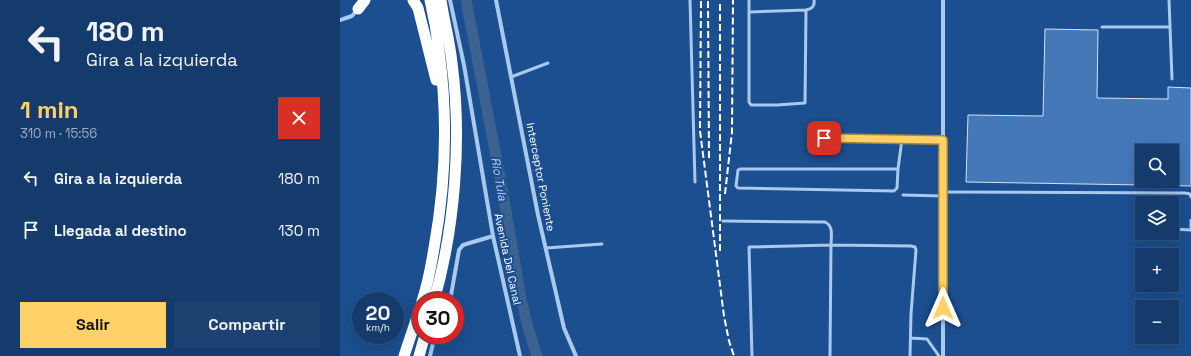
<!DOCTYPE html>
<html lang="es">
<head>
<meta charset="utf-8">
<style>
	body { margin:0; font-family:"Space Grotesk",sans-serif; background:#1d4271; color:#f1f3f6; height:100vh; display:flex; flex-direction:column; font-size:15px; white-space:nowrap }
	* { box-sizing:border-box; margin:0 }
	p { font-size:13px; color:#9dadc1 }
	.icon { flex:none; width:22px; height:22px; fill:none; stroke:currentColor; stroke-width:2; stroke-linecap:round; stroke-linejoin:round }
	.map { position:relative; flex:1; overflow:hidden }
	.side { display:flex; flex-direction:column; background:#143b6b; width:340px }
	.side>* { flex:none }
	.hud { background:#143b6b; color:#f1f3f6; overflow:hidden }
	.controls { position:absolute; left:795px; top:144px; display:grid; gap:8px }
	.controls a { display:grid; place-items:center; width:44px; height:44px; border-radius:0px; background:#143b6b; box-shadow:0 4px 16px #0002,0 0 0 1px #33557e; font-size:20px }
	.speed { position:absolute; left:12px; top:292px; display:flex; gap:8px; font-size:20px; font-weight:700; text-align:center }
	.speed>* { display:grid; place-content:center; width:52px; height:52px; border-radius:50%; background:#143b6b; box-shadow:0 4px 16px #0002,0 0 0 1px #33557e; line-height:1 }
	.speed small { font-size:10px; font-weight:400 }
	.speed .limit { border:6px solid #d22; background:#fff; color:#111 }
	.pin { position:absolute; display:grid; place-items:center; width:34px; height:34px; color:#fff; margin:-17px; border-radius:8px; box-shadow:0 2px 6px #0006 }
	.me { position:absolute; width:44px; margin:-22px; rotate:0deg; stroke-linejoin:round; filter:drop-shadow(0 0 3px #0008) }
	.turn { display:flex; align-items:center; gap:14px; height:84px; padding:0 20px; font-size:18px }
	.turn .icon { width:52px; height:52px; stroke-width:2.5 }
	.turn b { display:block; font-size:28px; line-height:34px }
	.round { display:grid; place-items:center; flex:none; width:42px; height:42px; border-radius:0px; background:#1d4271 }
	.headline { display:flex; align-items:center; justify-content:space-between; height:68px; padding:0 20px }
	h1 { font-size:24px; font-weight:700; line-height:30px; color:#ffd166 }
	.button { display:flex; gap:8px; margin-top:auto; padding:8px 20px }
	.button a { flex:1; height:46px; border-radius:0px; background:#ffd166; color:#111; font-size:16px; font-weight:700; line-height:46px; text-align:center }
	.button a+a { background:#1d4271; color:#f1f3f6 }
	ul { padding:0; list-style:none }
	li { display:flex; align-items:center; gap:12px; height:52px; padding:0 20px }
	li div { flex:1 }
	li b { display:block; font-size:15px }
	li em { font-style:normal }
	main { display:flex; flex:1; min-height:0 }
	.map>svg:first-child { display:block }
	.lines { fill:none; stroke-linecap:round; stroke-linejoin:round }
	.river { stroke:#3c6290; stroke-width:11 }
	.building { fill:#4478b7; stroke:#cfe3fa }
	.service { stroke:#a9c9ee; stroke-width:3 }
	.minor { stroke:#a9c9ee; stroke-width:4 }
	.motorway { stroke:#fff; stroke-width:11 }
	.rail { stroke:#fff; stroke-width:2; stroke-dasharray:7 3; stroke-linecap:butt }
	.route-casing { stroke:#a68842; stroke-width:10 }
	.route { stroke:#ffd166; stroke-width:7 }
	.labels { text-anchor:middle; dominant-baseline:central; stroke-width:4; stroke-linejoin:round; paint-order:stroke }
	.street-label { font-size:11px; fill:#fff; stroke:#1b4f8f }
	.water-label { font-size:12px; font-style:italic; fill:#b5d3f5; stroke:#1b4f8f }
</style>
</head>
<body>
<main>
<section class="side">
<div class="hud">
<div class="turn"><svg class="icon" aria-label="left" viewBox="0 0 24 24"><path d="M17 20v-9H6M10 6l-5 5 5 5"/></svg><div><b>180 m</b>Gira a la izquierda</div></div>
</div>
<div class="headline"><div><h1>1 min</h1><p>310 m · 15:56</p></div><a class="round" style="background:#d93025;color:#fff"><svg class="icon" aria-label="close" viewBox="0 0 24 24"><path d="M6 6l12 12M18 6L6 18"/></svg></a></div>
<ul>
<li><svg class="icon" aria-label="left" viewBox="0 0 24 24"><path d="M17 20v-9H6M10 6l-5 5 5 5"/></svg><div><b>Gira a la izquierda</b></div><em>180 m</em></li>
<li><svg class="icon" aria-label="arrive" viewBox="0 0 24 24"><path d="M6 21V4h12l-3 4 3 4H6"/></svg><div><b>Llegada al destino</b></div><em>130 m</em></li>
</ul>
<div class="button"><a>Salir</a><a>Compartir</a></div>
</section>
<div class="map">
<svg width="851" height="356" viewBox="0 0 851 356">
	<rect width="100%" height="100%" fill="#1b4f8f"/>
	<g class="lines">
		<path class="river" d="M126,0L161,182L181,299L189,331L197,356"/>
	</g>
	<path class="building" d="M705,29L758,30L757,98L828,99V87L851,88V186L812,185V181H832V151H802V185L626,182L628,115L703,116Z"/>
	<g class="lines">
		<path class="service" d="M350,0L355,182
			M409,0V102L411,105H437L465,103L466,10
			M829,0L832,79
			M409,12L466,10C472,9 475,6 474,0
			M762,27H830
			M171,77L208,63
			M469,137L603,140
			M400,169H558L557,188L554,191L398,188L396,186L398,170Z
			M558,169L562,139
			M603,192L845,193L850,194L851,197
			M563,195L603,196
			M851,220V230
			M383,221L485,222C494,226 491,237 491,245L490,356
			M832,229L851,230
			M206,248L262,244
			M571,338L587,339L599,356
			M412,356L409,247L491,245L571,246L575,247L576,250L571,314L570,356"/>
		<path class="minor" d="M110,0L124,65L153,236L180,356
			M156,0L198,215L224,328L236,356
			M0,20L12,16L18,9
			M110,301L119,250L123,245L153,236
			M90,356L95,335
			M603,356V0"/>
		<path class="motorway" d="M73,0L78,8L96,80
			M18,9L25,0
			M82,301C88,284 91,266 94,248C106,182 108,117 99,51C97,34 94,17 90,0
			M94,301C115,228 122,139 112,63C110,42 104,21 101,0
			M64,356L81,305
			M79,356L85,335"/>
		<path class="rail" d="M361,1L360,131L384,316L389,341L394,356
			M368,1L369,159
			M385,194L392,132L393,0
			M380,251V1"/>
	</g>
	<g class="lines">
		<defs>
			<path id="route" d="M484,138L603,140V308"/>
		</defs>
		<use href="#route" class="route-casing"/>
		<use href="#route" class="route"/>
	</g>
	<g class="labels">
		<g class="street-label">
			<text transform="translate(201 177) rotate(79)">Interceptor Poniente</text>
			<text transform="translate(168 259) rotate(78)">Avenida Del Canal</text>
		</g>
		<g class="water-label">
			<text transform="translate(159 179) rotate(80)">Río Tula</text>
		</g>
	</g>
</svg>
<div class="controls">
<a><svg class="icon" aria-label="search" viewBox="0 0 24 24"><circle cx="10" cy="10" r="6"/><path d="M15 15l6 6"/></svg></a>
<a><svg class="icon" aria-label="layers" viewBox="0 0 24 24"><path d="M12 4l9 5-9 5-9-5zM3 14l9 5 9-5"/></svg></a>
<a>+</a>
<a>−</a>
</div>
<div class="speed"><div>20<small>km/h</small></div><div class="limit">30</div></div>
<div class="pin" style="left:484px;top:138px;background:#d93025"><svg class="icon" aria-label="arrive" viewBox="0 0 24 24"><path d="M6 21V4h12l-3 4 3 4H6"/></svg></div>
<svg class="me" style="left:603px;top:308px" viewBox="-20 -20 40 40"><path d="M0-17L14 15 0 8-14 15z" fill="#ffd166" stroke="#fff" stroke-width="4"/></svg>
</div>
</main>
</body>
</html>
